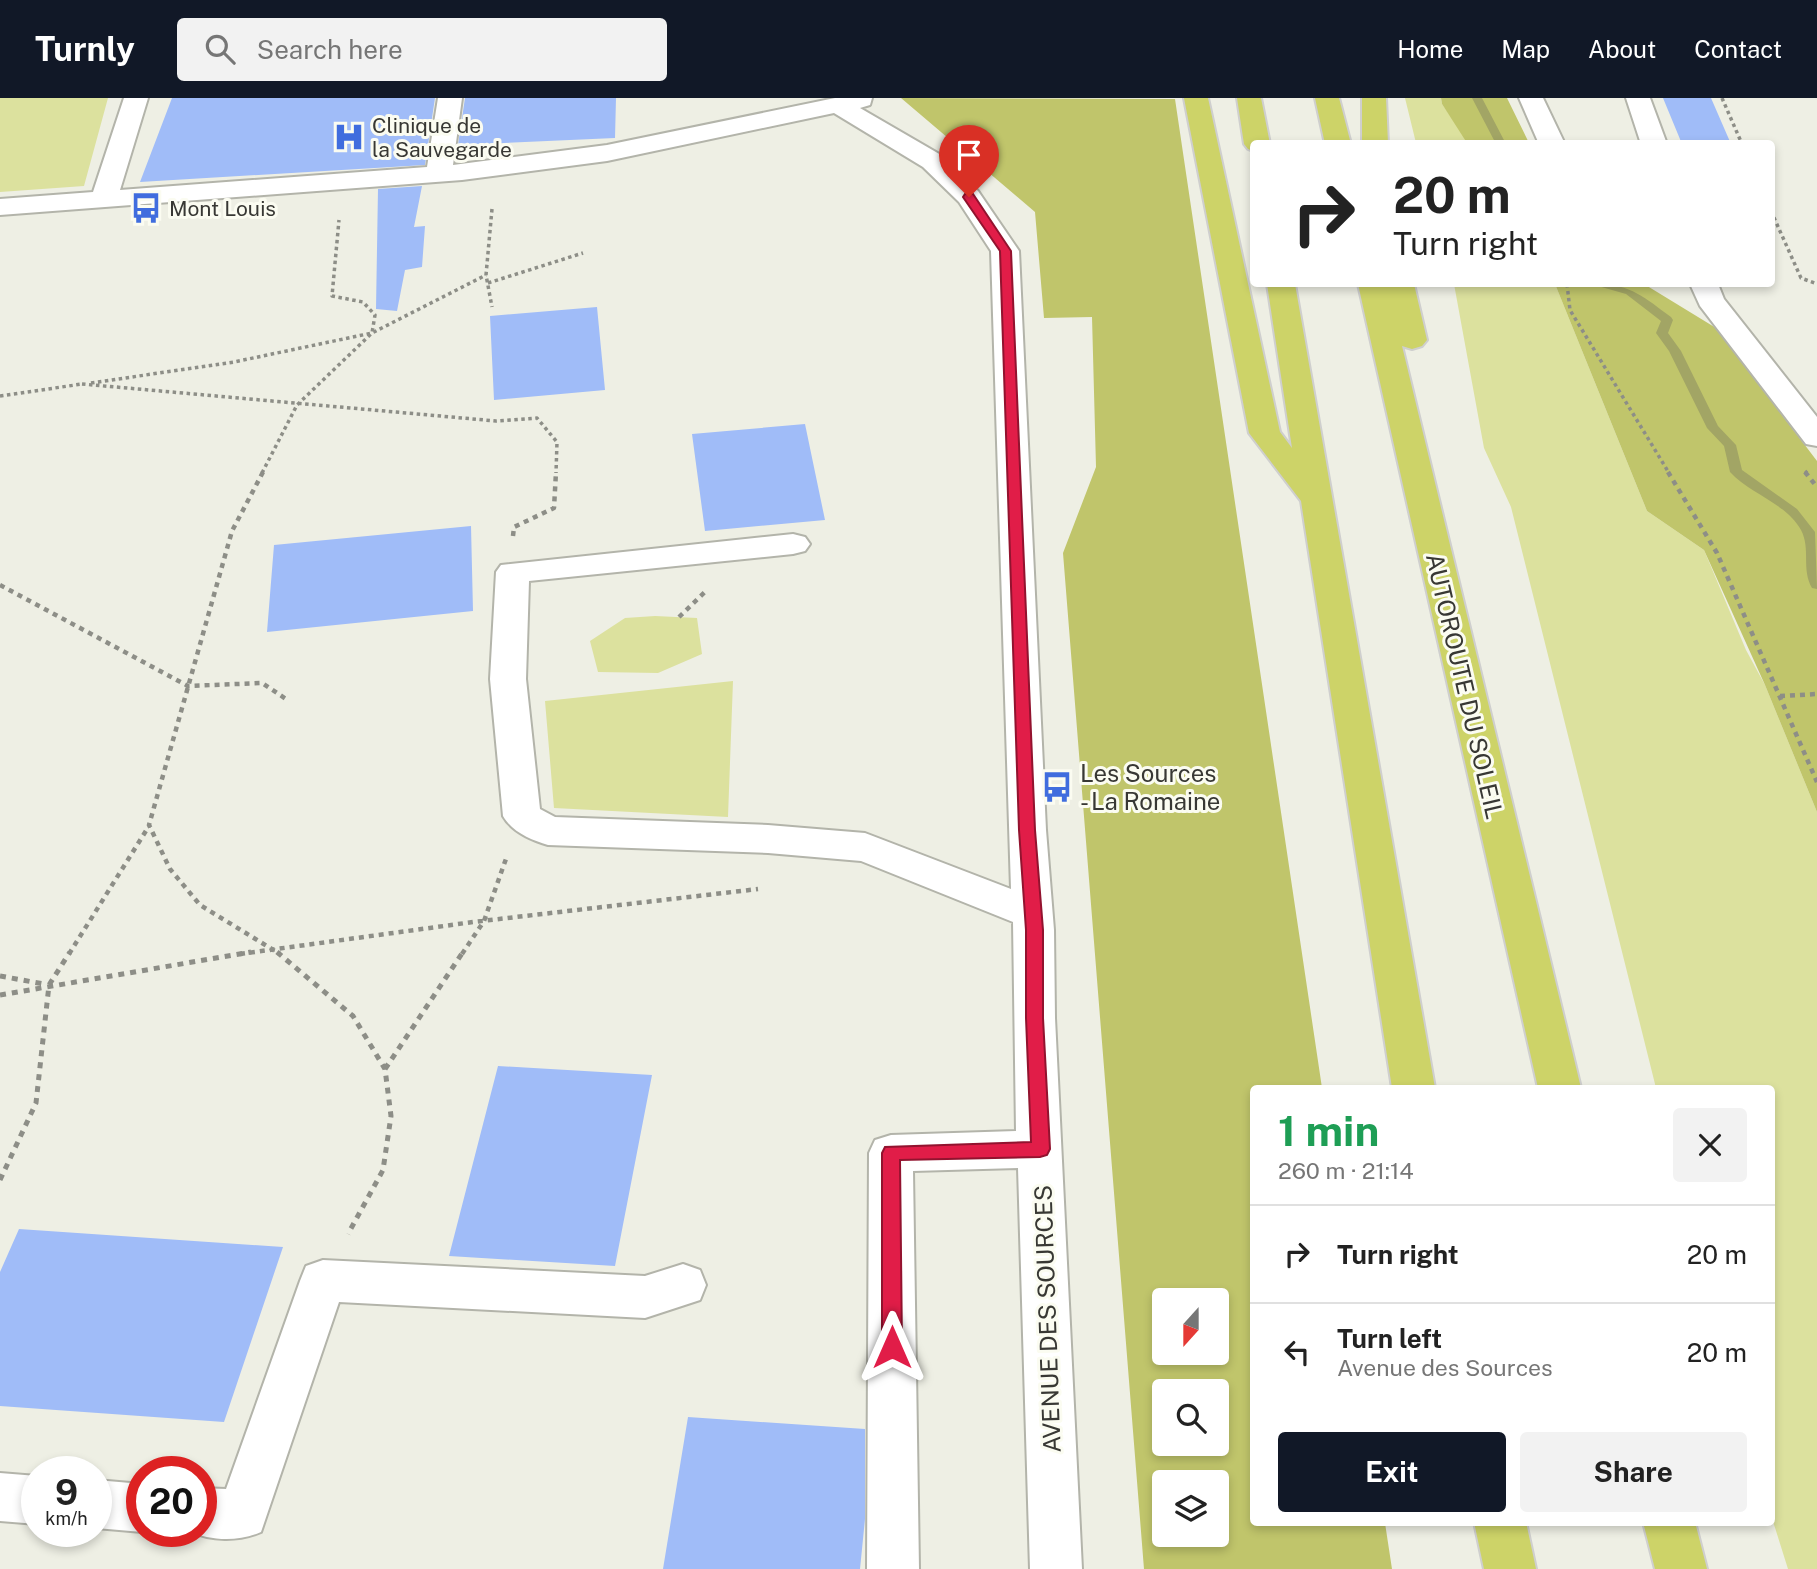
<!DOCTYPE html>
<html lang="en">
<head>
<meta charset="utf-8">
<style>
	body { margin:0; font-family:"Public Sans",sans-serif; background:#f2f2f2; color:#222; height:100vh; display:flex; flex-direction:column; font-size:26px; white-space:nowrap }
	* { box-sizing:border-box; margin:0 }
	p { font-size:23px; color:#767676 }
	.icon { flex:none; width:38px; height:38px; fill:none; stroke:currentColor; stroke-width:2; stroke-linecap:round; stroke-linejoin:round }
	.map { position:relative; flex:1; overflow:hidden }
	.panel { position:absolute; left:1250px; top:987px; width:525px; height:441px; display:flex; flex-direction:column; background:#fff; border-radius:7px; box-shadow:0 4px 10px #0003 }
	.panel>* { flex:none }
	.banner { position:absolute; left:1250px; top:42px; width:525px; height:147px; border-radius:7px; box-shadow:0 4px 10px #0003; background:#fff; color:#222; overflow:hidden }
	.needle { width:46px; rotate:201deg }
	.fabs { position:absolute; left:1152px; top:1190px; display:grid; gap:14px }
	.fabs a { display:grid; place-items:center; width:77px; height:77px; border-radius:7px; background:#fff; box-shadow:0 4px 10px #0003; font-size:35px }
	.speed { position:absolute; left:21px; top:1358px; display:flex; gap:14px; font-size:35px; font-weight:700; text-align:center }
	.speed>* { display:grid; place-content:center; width:91px; height:91px; border-radius:50%; background:#fff; box-shadow:0 4px 10px #0003; line-height:1 }
	.speed small { font-size:18px; font-weight:400 }
	.speed .limit { border:10px solid #d22; background:#fff; color:#111 }
	.pin { position:absolute; display:grid; place-items:center; width:60px; height:60px; color:#fff; margin:-72px -30px; border-radius:50% 50% 50% 0; rotate:-45deg; box-shadow:0 0 7px #0007 }
	.pin .icon { rotate:45deg }
	.me { position:absolute; width:77px; margin:-38px; rotate:0deg; stroke-linejoin:round; filter:drop-shadow(0 0 5px #0008) }
	.turn { display:flex; align-items:center; gap:24px; height:147px; padding:0 28px; font-size:32px }
	.turn .icon { width:91px; height:91px; stroke-width:2.5 }
	.turn b { display:block; font-size:49px; line-height:60px }
	.round { display:grid; place-items:center; flex:none; width:74px; height:74px; border-radius:7px; background:#f2f2f2 }
	.headline { display:flex; align-items:center; justify-content:space-between; height:119px; padding:0 28px }
	h1 { font-size:42px; font-weight:700; line-height:52px; color:#1e9e55 }
	.action { display:flex; gap:14px; margin-top:auto; padding:14px 28px }
	.action a { flex:1; height:80px; border-radius:7px; background:#111827; color:#fff; font-size:28px; font-weight:700; line-height:80px; text-align:center }
	.action a+a { background:#f2f2f2; color:#222 }
	ul { padding:0; list-style:none }
	li { display:flex; align-items:center; gap:21px; height:98px; padding:0 28px; border-top:2px solid #e0e0e0 }
	li div { flex:1 }
	li b { display:block; font-size:26px }
	li em { font-style:normal }
	header { display:flex; align-items:center; gap:42px; box-sizing:border-box; height:98px; padding:0 35px; background:#111827; color:#fff }
	header strong { font-size:33px }
	nav { display:flex; gap:38px; margin-inline-start:auto; font-size:24px }
	.search { width:490px; height:63px; background:#f2f2f2; display:flex; align-items:center; gap:18px; box-sizing:border-box; padding:0 24px; border-radius:7px; color:#767676; font-size:26px }
	.map>svg:first-child { display:block }
	.green { fill:#dce19e }
	.forest { fill:#c0c56b; fill-rule:evenodd }
	.lines { fill:none; stroke-linecap:round; stroke-linejoin:round }
	.stream { fill:#a2a565; fill-rule:evenodd }
	.building { fill:#a0bcf8 }
	.minor-casing { stroke:#b3b4aa; stroke-width:4 }
	.highway-casing { stroke:#cfcfce; stroke-width:4 }
	.path-far2 { stroke:#8d8e87; stroke-width:3.5; stroke-dasharray:3.5 3.5; stroke-linecap:butt }
	.path-far1 { stroke:#8d8e87; stroke-width:4.5; stroke-dasharray:5 5; stroke-linecap:butt }
	.path { stroke:#8d8e87; stroke-width:5; stroke-dasharray:6 6; stroke-linecap:butt }
	.minor { fill:#fff; fill-rule:evenodd }
	.highway { fill:#cdd368; fill-rule:evenodd }
	.route { fill:#e11d48; stroke:#92132f; stroke-width:2 }
	.labels { text-anchor:middle; dominant-baseline:central; stroke-width:6; stroke-linejoin:round; paint-order:stroke }
	.far-poi-label { font-size:21px; fill:#383834; stroke:#fbfcf1; text-anchor:start }
	.street-label { font-size:24px; fill:#383834; stroke:#fbfcf1 }
	.poi-label { font-size:24px; fill:#383834; stroke:#fbfcf1; text-anchor:start }
</style>
</head>
<body>
<header>
<strong>Turnly</strong>
<div class="search"><svg class="icon" aria-label="search" viewBox="0 0 24 24"><circle cx="10" cy="10" r="6"/><path d="M15 15l6 6"/></svg>Search here</div>
<nav><a>Home</a><a>Map</a><a>About</a><a>Contact</a></nav>
</header>
<div class="map">
<svg width="1817" height="1471" viewBox="0 0 1817 1471">
	<rect width="100%" height="100%" fill="#eeefe4"/>
	<path class="green" d="M0,0H108L84,88L0,94Z
		M1405,0H1441L1442,6L1469,45H1416Z
		M1454,186H1555L1647,413L1704,452L1746,552L1765,587L1817,714V1471H1788L1771,1417V990H1656L1511,409L1484,350Z
		M655,518L697,520L702,556L658,575L598,574L590,543L625,520Z
		M733,583L728,719L554,710L545,603Z"/>
	<path class="forest" d="M901,0L1175,1L1322,990H1253V1424L1385,1425L1392,1471H1144L1063,455L1096,369L1092,219L1044,220L1035,114ZM1164,1202H1216V1255H1164ZM1164,1293H1216V1346H1164ZM1164,1384H1216V1437H1164Z
		M1441,0H1507L1529,45H1467L1442,6Z
		M1555,186H1644L1716,230L1817,363V714L1765,587L1704,452L1647,413Z"/>
	<g class="lines">
		<path class="stream" d="M1472,0H1482L1506,46H1496Z
			M1597,186C1631,186 1645,200 1671,219L1673,222L1668,235L1681,253L1718,328L1736,347L1742,372L1797,411L1815,434L1817,491L1812,490C1801,471 1811,451 1801,432C1786,405 1750,396 1730,374L1724,348L1707,330L1669,253L1656,235L1661,223L1626,196L1598,188Z"/>
	</g>
	<path class="building" d="M172,0H435L425,67L140,84Z
		M465,0H616L615,40L458,47Z
		M1663,0H1711L1731,46H1682Z
		M422,88L414,129L425,128L422,169L405,172L397,213L376,211L378,91Z
		M597,209L605,292L494,302L490,218Z
		M805,326L825,422L705,433L692,336Z
		M471,428L473,513L267,534L274,447Z
		M498,968L652,977L615,1168L449,1158Z
		M19,1131L283,1149L224,1324L0,1308V1174Z
		M688,1319L865,1331V1421L860,1471H663Z"/>
	<g class="lines">
		<defs>
			<path id="minor" d="M124,0H148L120,92L427,69L438,0H462L453,67L607,47L835,0H872L870,7L860,10L941,57L978,93L1019,153L1046,732L1054,832L1055,920L1082,1471H1030L1018,1070L913,1073L919,1471H867L869,1055L875,1042L891,1037L1016,1033L1013,824L861,763L768,755L548,747C531,742 512,734 503,718L490,581L496,474L501,467L793,436L805,439L810,446L805,453L793,456L529,483L526,581L540,711L555,719L768,727L865,735L1011,791L991,153L959,104L923,69L834,15L607,63L462,82L0,117V101L93,94Z
				M1519,0H1543L1565,46H1539Z
				M1626,0H1650L1667,46H1641Z
				M1690,186H1718L1724,201L1817,319V348L1806,346L1700,208Z
				M323,1162L645,1178L683,1166L700,1172L706,1187L700,1202L645,1220L339,1204L261,1434C238,1444 211,1443 188,1433H201V1390L226,1391L300,1183L306,1168Z
				M0,1375L37,1378V1426L0,1423Z
				M96,1382L142,1386V1433H145L142,1434L96,1430Z"/>
			<path id="highway" d="M1184,0H1208L1280,334L1292,350L1267,186H1295L1435,990H1392L1301,403L1249,335Z
				M1237,0H1261L1270,46H1253V53L1248,51L1244,46Z
				M1315,0H1339L1351,46H1325Z
				M1362,0H1386L1388,46H1362Z
				M1358,186H1414L1427,242L1422,248L1412,251L1402,248L1581,990H1538Z
				M1474,1424H1526L1536,1471H1484Z
				M1643,1424H1695L1707,1471H1655Z"/>
		</defs>
		<use href="#minor" class="minor-casing"/>
		<use href="#highway" class="highway-casing"/>
		<path class="path-far2" d="M1722,0L1742,46
			M492,111L486,177L492,209
			M1771,113L1801,180L1817,186
			M488,185L583,155
			M1567,186L1570,212L1669,375
			M91,285L234,264L372,235L375,217L363,204L332,198L339,122
			M82,286L496,323L537,320L557,344L556,375
			M0,298L82,286
			M1805,373L1807,375
			M262,375L297,307L372,235L486,177"/>
		<path class="path-far1" d="M263,374L232,433L149,727L170,771L200,807L280,856
			M1668,374L1717,455L1817,684
			M1805,374L1817,389
			M513,438L514,429L554,410L556,374
			M0,487L188,588L262,585L289,603
			M679,519L706,493
			M1780,598L1817,596
			M69,856L149,728
			M240,856L473,824L758,791
			M462,856L484,823L507,758"/>
		<path class="path" d="M277,854L353,918L385,971L391,1018L383,1072L348,1136
			M0,878L44,886
			M0,897L251,854
			M385,971L463,854
			M0,1082L36,1005L49,887L70,854"/>
		<use href="#minor" class="minor"/>
		<use href="#highway" class="highway"/>
	</g>
	<path class="route" d="M965,96H973L1011,153L1035,732L1043,832V920L1050,1051L1047,1057L1040,1059L900,1062L902,1249L899,1255L892,1258L885,1255L882,1249V1055L885,1049L1031,1044L1026,920V832L1019,732L1000,153L963,99Z"/>
	<defs>
		<symbol id="hospital-bare" viewBox="-9 -9 18 18"><path d="M-5-5h3v3.5h4V-5h3V5h-3V1.5h-4V5h-3Z" fill="#406dde" stroke="#fbfcf1" stroke-width="2.5" paint-order="stroke"/></symbol>
		<symbol id="bus-bare" viewBox="-9 -9 18 18"><path d="M-5-6H5V4H4V6H2V4H-2V6H-4V4H-5ZM-3.5-4V0h7V-4ZM-3.5 1.2v1.5H-2V1.2ZM2 1.2v1.5H3.5V1.2Z" fill="#406dde" stroke="#fbfcf1" stroke-width="2.5" paint-order="stroke"/></symbol>
	</defs>
	<g fill-rule="evenodd">
		<use href="#hospital-bare" x="327" y="17" width="44" height="44"/>
		<use href="#bus-bare" x="124" y="88" width="44" height="44"/>
		<use href="#bus-bare" x="1035" y="667" width="44" height="44"/>
	</g>
	<g class="labels">
		<g class="far-poi-label">
			<text x="372" y="27">Clinique de<tspan x="372" dy="24">la Sauvegarde</tspan></text>
			<text x="169" y="110">Mont Louis</text>
		</g>
		<g class="street-label">
			<text transform="translate(1465 588) rotate(77)">AUTOROUTE DU SOLEIL</text>
			<text transform="translate(1047 1221) rotate(-92)">AVENUE DES SOURCES</text>
		</g>
		<g class="poi-label">
			<text x="1080" y="675">Les Sources<tspan x="1080" dy="28">- La Romaine</tspan></text>
		</g>
	</g>
</svg>
<div class="fabs">
<a><svg class="needle" viewBox="-14 -14 28 28"><path d="M0-13l5 13h-10z" fill="#e53935"/><path d="M0 13l5-13h-10z" fill="#767676"/></svg></a>
<a><svg class="icon" aria-label="search" viewBox="0 0 24 24"><circle cx="10" cy="10" r="6"/><path d="M15 15l6 6"/></svg></a>
<a><svg class="icon" aria-label="layers" viewBox="0 0 24 24"><path d="M12 4l9 5-9 5-9-5zM3 14l9 5 9-5"/></svg></a>
</div>
<div class="speed"><div>9<small>km/h</small></div><div class="limit">20</div></div>
<div class="pin" style="left:969px;top:99px;background:#d93025"><svg class="icon" aria-label="arrive" viewBox="0 0 24 24"><path d="M6 21V4h12l-3 4 3 4H6"/></svg></div>
<svg class="me" style="left:892px;top:1249px" viewBox="-20 -20 40 40"><path d="M0-17L14 15 0 8-14 15z" fill="#e11d48" stroke="#fff" stroke-width="4"/></svg>
<div class="banner">
<div class="turn"><svg class="icon" aria-label="right" viewBox="0 0 24 24"><path d="M7 20v-9h11M14 6l5 5-5 5"/></svg><div><b>20 m</b>Turn right</div></div>
</div>
<section class="panel">
<div class="headline"><div><h1>1 min</h1><p>260 m · 21:14</p></div><a class="round"><svg class="icon" aria-label="close" viewBox="0 0 24 24"><path d="M6 6l12 12M18 6L6 18"/></svg></a></div>
<ul>
<li><svg class="icon" aria-label="right" viewBox="0 0 24 24"><path d="M7 20v-9h11M14 6l5 5-5 5"/></svg><div><b>Turn right</b></div><em>20 m</em></li>
<li><svg class="icon" aria-label="left" viewBox="0 0 24 24"><path d="M17 20v-9H6M10 6l-5 5 5 5"/></svg><div><b>Turn left</b><p>Avenue des Sources</p></div><em>20 m</em></li>
</ul>
<div class="action"><a>Exit</a><a>Share</a></div>
</section>
</div>
</body>
</html>
